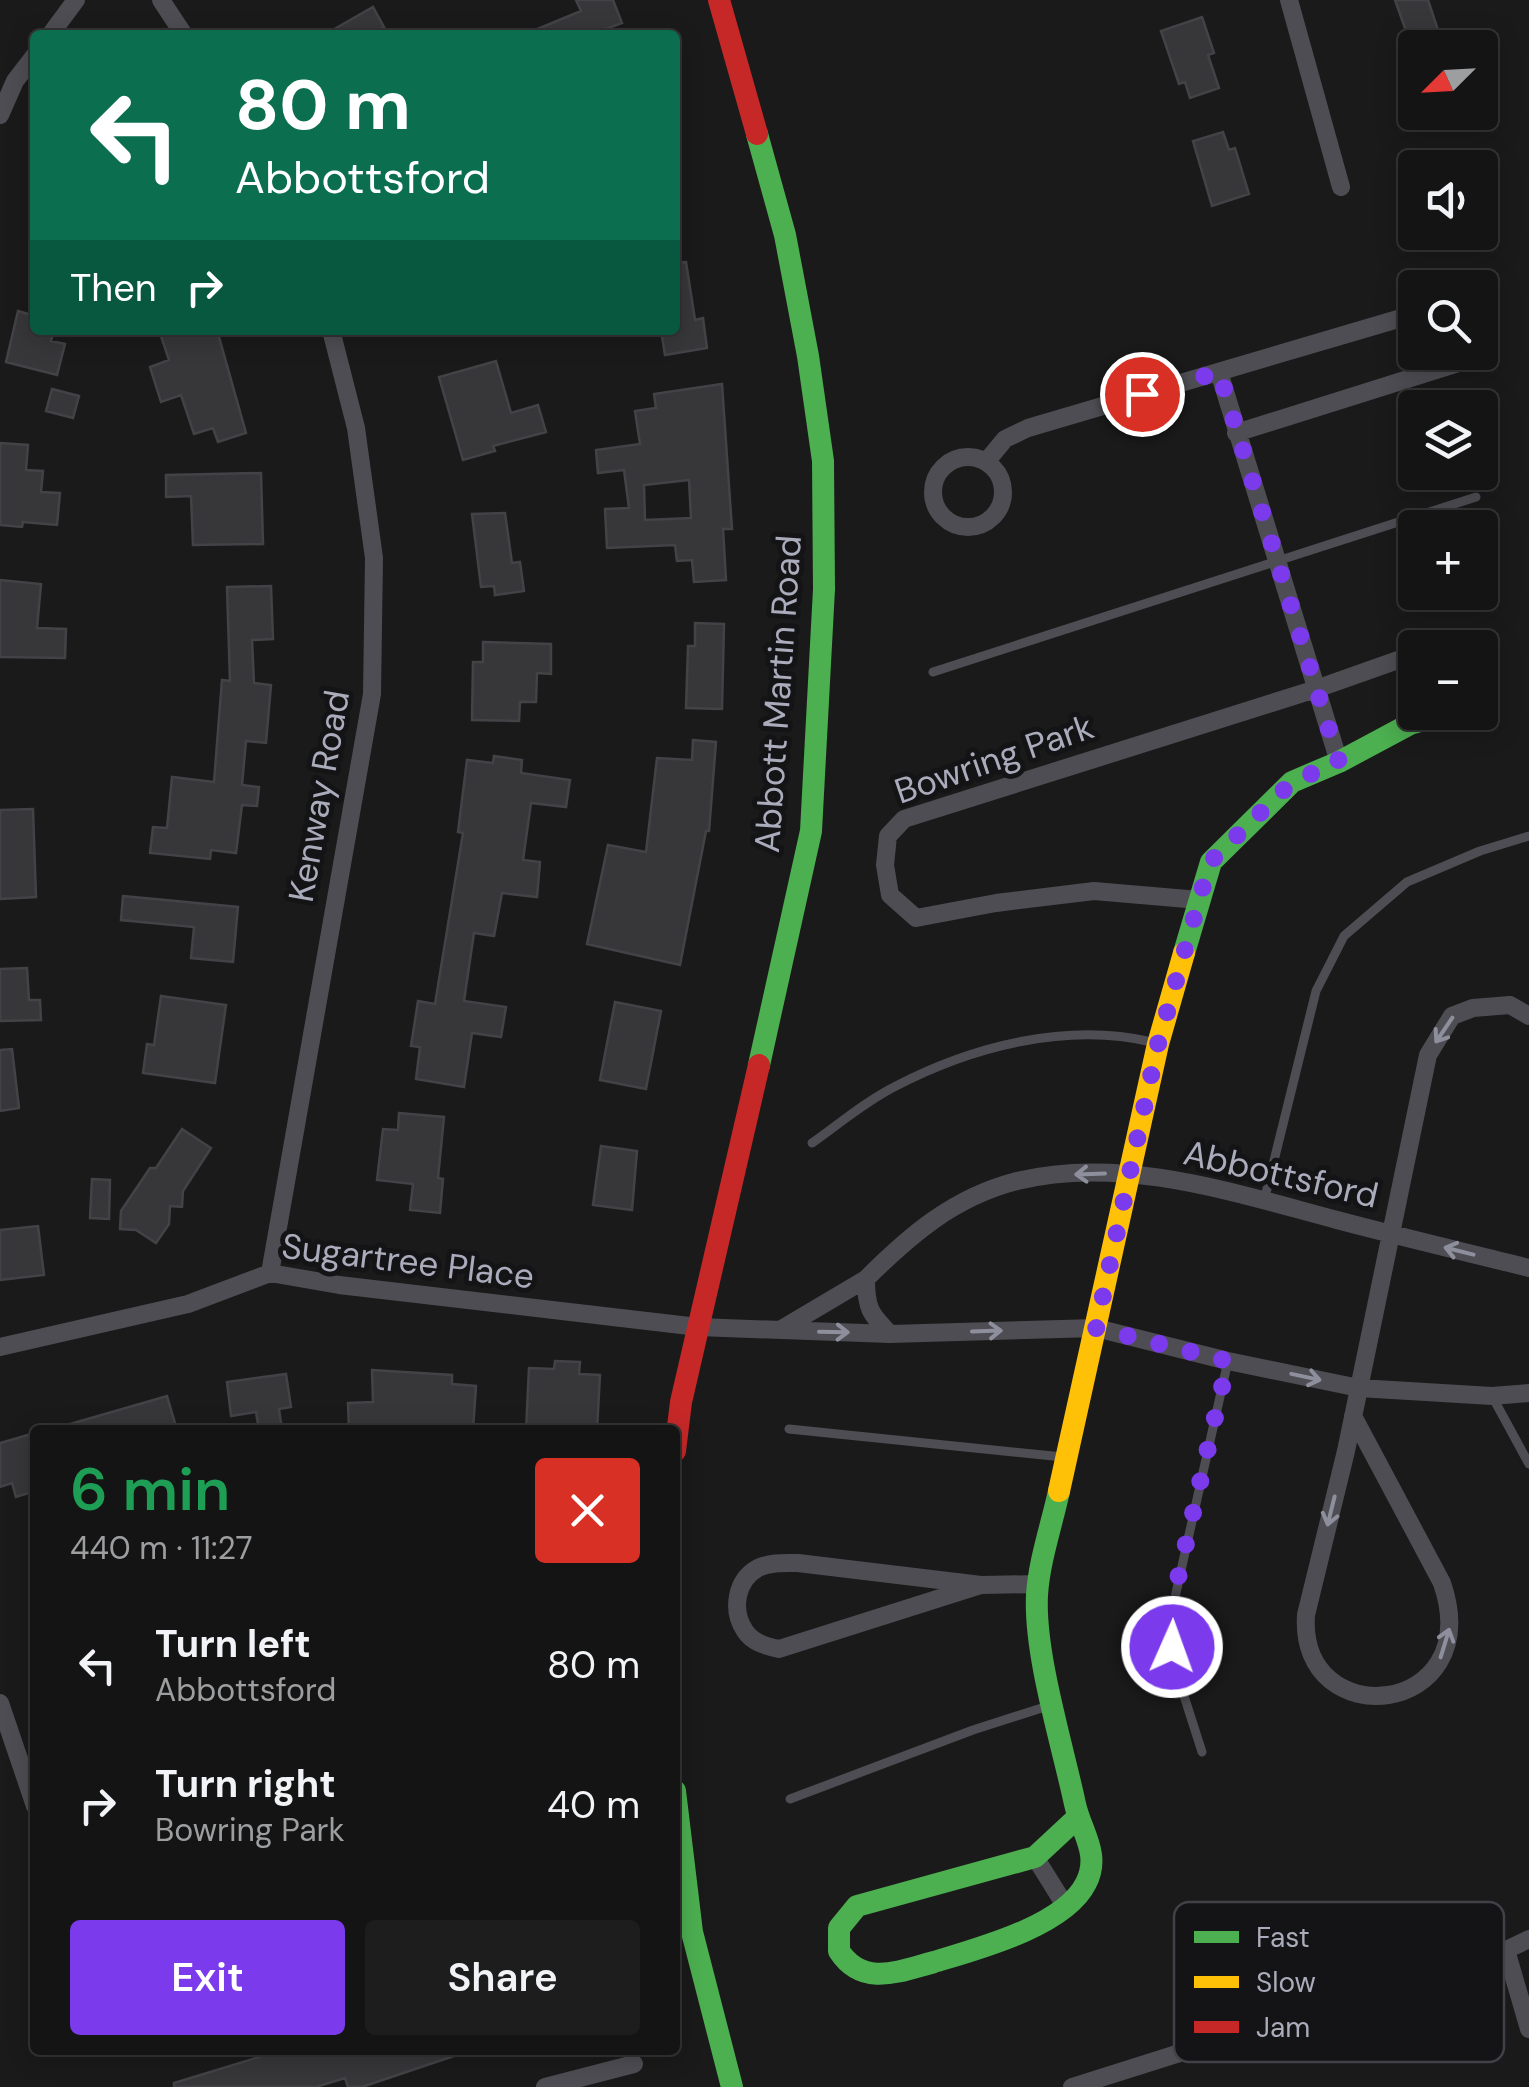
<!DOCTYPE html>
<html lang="en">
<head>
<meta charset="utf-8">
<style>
	body { margin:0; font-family:"DM Sans",sans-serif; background:#1d1d1d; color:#f1f3f6; height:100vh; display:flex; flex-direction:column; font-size:38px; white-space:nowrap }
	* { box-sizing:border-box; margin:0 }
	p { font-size:32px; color:#9d9ea0 }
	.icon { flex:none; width:55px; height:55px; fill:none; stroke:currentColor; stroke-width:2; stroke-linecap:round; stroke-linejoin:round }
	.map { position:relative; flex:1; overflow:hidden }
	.panel { position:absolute; left:30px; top:1425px; width:650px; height:630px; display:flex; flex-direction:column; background:#141414; border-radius:10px; box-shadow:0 5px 25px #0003,0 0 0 2px #333334 }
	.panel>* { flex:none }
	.guide { position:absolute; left:30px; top:30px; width:650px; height:305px; border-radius:10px; box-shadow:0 5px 25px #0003,0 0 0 2px #333334; background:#0b6e4f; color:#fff; overflow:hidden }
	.needle { width:65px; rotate:246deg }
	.fabs { position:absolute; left:1398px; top:30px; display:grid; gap:20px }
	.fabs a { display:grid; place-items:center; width:100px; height:100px; border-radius:10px; background:#141414; box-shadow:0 5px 25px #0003,0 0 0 2px #333334; font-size:50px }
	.pin { position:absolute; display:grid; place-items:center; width:85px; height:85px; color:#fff; margin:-42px; border:5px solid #fff; border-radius:50%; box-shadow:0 2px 10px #0007 }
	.me { position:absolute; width:110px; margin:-55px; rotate:2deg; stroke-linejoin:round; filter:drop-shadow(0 0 8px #0008) }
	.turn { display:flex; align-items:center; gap:35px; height:210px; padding:0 40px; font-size:45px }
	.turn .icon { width:130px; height:130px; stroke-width:2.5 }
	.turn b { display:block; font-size:70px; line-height:85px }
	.then { display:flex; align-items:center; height:95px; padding:0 40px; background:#0003; gap:20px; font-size:38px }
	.round { display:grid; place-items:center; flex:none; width:105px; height:105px; border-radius:10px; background:#1d1d1d }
	.headline { display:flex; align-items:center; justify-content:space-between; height:170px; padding:0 40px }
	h1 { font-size:60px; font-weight:600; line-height:75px; color:#1e9e55 }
	.action { display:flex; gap:20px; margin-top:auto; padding:20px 40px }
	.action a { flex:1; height:115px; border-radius:10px; background:#7c3aed; color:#fff; font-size:40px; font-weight:600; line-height:115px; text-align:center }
	.action a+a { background:#1d1d1d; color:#f1f3f6 }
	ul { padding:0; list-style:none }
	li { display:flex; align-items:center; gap:30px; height:140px; padding:0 40px }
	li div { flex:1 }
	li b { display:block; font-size:38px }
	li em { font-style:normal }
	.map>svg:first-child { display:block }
	.building { fill:#37373a; stroke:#434246; stroke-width:2.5; fill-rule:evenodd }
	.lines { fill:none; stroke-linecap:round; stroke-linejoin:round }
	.lane { stroke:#4e4d53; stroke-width:9 }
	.street { stroke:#4e4d53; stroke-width:18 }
	.fast { stroke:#4caf50; stroke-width:22 }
	.slow { stroke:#ffc107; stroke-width:22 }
	.jam { stroke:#c62828; stroke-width:22 }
	.oneway { stroke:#8e8f9c }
	.route { stroke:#7c3aed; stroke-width:18; stroke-dasharray:0 32.4 }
	.labels { text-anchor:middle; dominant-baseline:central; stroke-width:10; stroke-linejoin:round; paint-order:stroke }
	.street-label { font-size:35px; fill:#aaabbb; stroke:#141416 }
	.key { fill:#141416; stroke:#414148; stroke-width:2.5 }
	.key-label { font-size:28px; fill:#aaabbb }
</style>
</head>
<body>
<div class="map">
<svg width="1529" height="2087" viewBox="0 0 1529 2087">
	<rect width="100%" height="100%" fill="#1a1a1a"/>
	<path class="building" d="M576,0H613L622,23L590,35H523L581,11Z
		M1395,0H1428L1444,48H1412Z
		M373,7L384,27L368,35H324Z
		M1202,17L1214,53L1208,55L1219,88L1190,98L1185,82L1179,84L1161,31Z
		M1223,132L1229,150L1235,148L1249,194L1212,206L1193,141Z
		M686,262L695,320L703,318L707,348L665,355L661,330H675V263Z
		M18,311L35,316V330H54L51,341L65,344L57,375L6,362Z
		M159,330H217L246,433L218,442L213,428L194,434L181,395L161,402L150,367L169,360Z
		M496,361L511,413L538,405L546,432L493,446L495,451L463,460L439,377Z
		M722,384L732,529H723L726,580L694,582L692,560L677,561L675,545L607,548L605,509L629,508L624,470L598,473L596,450L640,444L635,411L656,408L654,394ZM689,480L691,518L645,520L644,485Z
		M52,389L79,396L73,418L46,411Z
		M0,443L28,445L26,470L43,471L41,492L60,493L57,525L23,522L22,527L0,525Z
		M261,473L263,544L193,545L191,496L166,497V475Z
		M505,513L512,563L520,562L524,591L495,595L494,586L481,587L472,514Z
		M0,580L41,584L37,628L66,629L65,658L0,657Z
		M271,586L273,639L252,640L254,683L271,685L266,743L246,741L242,785L259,787L257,806L242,805L236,853L211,850L210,859L150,853L153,827L167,828L172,777L214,782L222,680L230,681L227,587Z
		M695,623L724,624L722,709L686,708L688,646H695Z
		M483,642L551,644V674L537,673L536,702H520L519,721L472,720L473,662H483Z
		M693,740L716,742L709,831H706L680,965L587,944L608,845L646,852L657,758L692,760Z
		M494,756L522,760L521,773L570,780L566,807L531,803L523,860L540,862L537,897L502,893L494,936L474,933L464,1001L506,1007L501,1037L472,1033L464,1087L416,1079L420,1047L411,1046L418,1001L435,1004L463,833L458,832L467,760L493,763Z
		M33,809L36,897L0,899V810Z
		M123,896L238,907L233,962L191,958L194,927L121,920Z
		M27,968L29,1000H40L41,1020L0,1021V969Z
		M161,996L226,1005L215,1083L143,1073L147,1044L154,1045Z
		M615,1002L661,1011L646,1089L600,1080Z
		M12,1049L19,1108L0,1111V1050Z
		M399,1113L444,1117L438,1178L443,1179L440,1213L410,1210L413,1184L377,1180L383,1129L398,1130Z
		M182,1129L211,1148L183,1191L182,1207L170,1206L169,1224L156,1243L136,1230L120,1229L121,1211L150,1168H156Z
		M601,1146L637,1151L632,1210L593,1205Z
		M92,1179L110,1180L109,1219L90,1218Z
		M38,1226L44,1275L0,1280V1230Z
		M555,1361L580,1362L579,1374L600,1375L597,1430H526L529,1368L554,1369Z
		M372,1370L452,1375V1384L476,1386L473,1430H349L348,1403L373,1402Z
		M286,1374L291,1407L279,1409L282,1430H259L256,1412L231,1416L227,1382Z
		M167,1396L177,1430H68L67,1425Z
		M35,1433V1491L16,1497L12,1483L0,1487V1443Z
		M282,2050H462L463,2053L362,2087H348L345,2078L316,2087H174V2083Z"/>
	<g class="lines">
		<path class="lane" d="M933,672L1476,497
			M812,1143C839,1124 866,1101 896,1086C973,1046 1067,1022 1152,1042
			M1264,1201L1316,991L1344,936L1407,882L1480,851L1529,836
			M1492,1396L1529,1464
			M789,1429L1063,1457
			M1202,1752L1178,1677L1169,1624L1228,1361
			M790,1799L973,1730L1051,1705"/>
		<path class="street" d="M161,0L184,35
			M1289,0L1341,187
			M50,35L76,0
			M0,115L15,81L35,55
			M1219,372L1339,762
			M1236,433L1465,361L1467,352
			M933 492a35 35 0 1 1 70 0a35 35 0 1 1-70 0Z
			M986,462L1005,439L1028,428L1415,314
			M1450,648L1467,644L1472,648
			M1480,652L1485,655L1491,679L1480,703
			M1199,900L1094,891L996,903L916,918L890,895L885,865L888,836L904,819L1316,689L1415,654
			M270,1273L372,694L374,558L356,428L331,330
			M780,1330L866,1279
			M890,1334C870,1314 866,1308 866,1279C910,1235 954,1197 1017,1181C1122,1155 1235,1193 1337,1220C1401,1237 1465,1252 1529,1268
			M0,1347L188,1304L270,1273L339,1285L698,1327L890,1334L1096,1328L1228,1361L1359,1388L1492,1396L1529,1393
			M1353,1416L1442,1583C1488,1718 1298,1736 1306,1615L1346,1451L1428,1055L1452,1016L1473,1008L1510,1005L1529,1016
			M981,1585L779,1649C766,1646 753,1643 745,1631C731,1610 736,1580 758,1568C771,1562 784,1563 798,1563L981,1585L1039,1584
			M0,1703L35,1806
			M1035,1857L1066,1907
			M1506,1950L1529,2029
			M545,2087L634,2064
			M1072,2087L1506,1950L1529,1939"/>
		<path class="fast" d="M757,134L785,235L808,356L823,461L824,589L811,831L759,1065
			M1184,953L1211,862L1292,782L1339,762L1410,724L1452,712
			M1059,1491C1052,1524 1039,1561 1037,1595C1034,1654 1062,1743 1075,1804C1081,1832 1101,1854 1086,1883C1065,1926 977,1949 934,1962C900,1971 863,1988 839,1951V1928L857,1906L1035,1857L1078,1817
			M675,1791L692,1932L732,2087"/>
		<path class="slow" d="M1059,1491L1158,1044L1184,953"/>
		<path class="jam" d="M719,0L757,134
			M675,1451L681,1402L759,1065"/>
	</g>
	<defs><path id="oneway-shaft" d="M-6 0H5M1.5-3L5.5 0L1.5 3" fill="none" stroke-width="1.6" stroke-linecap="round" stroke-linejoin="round" transform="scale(2.5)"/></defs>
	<g class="oneway">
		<use href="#oneway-shaft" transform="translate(1444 1030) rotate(124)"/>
		<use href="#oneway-shaft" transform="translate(1090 1174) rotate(178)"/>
		<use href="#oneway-shaft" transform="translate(1459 1251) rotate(-166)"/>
		<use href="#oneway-shaft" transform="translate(987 1331) rotate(-2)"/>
		<use href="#oneway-shaft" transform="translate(834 1332) rotate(1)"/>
		<use href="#oneway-shaft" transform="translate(1306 1377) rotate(12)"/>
		<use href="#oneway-shaft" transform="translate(1331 1511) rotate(104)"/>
		<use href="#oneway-shaft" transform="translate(1445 1643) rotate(-73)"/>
	</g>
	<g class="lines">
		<path class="route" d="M1142,394L1219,372L1339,762L1292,782L1210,862L1158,1044L1096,1328L1228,1361L1176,1587L1170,1624L1172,1647"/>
	</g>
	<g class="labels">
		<g class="street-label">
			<text transform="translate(778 694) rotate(-86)">Abbott Martin Road</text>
			<text transform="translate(994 759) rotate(-19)">Bowring Park</text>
			<text transform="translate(319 796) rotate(-80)">Kenway Road</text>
			<text transform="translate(1281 1174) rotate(13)">Abbottsford</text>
			<text transform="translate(408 1261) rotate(7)">Sugartree Place</text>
		</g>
	</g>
	<rect x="1174" y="1902" width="330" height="160" rx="15" class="key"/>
	<rect x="1194" y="1931" width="45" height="12" fill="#4caf50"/>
	<rect x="1194" y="1976" width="45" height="12" fill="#ffc107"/>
	<rect x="1194" y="2021" width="45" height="12" fill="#c62828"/>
	<g class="key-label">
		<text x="1256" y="1947">Fast</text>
		<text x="1256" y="1992">Slow</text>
		<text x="1256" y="2037">Jam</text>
	</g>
</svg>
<div class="fabs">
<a><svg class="needle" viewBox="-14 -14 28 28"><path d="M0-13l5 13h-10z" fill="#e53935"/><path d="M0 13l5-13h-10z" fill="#9d9ea0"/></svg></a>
<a><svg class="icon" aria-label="sound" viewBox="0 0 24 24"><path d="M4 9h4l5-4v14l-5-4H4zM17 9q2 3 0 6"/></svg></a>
<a><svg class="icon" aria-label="search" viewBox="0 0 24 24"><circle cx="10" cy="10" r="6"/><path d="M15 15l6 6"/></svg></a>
<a><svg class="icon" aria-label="layers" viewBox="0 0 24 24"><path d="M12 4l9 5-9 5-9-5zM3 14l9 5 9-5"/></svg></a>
<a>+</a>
<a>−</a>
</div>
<div class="pin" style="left:1142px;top:394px;background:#d93025"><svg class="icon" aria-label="arrive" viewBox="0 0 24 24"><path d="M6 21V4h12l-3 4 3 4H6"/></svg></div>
<svg class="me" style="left:1172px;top:1647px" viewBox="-20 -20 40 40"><circle r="17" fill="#7c3aed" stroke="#fff" stroke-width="3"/><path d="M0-11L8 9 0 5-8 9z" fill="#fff"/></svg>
<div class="guide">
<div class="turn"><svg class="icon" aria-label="left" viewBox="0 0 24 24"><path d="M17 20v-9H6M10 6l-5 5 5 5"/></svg><div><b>80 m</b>Abbottsford</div></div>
<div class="then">Then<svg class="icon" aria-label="right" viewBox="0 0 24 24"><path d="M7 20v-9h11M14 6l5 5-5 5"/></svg></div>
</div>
<section class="panel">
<div class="headline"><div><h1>6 min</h1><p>440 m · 11:27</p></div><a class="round" style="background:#d93025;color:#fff"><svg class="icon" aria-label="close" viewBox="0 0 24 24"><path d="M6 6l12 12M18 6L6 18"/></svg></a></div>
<ul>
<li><svg class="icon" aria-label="left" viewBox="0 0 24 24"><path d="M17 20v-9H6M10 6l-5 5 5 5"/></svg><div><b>Turn left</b><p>Abbottsford</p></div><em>80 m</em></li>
<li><svg class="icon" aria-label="right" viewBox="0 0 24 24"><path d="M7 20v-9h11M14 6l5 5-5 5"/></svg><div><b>Turn right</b><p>Bowring Park</p></div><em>40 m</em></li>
</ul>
<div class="action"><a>Exit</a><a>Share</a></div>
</section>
</div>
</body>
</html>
